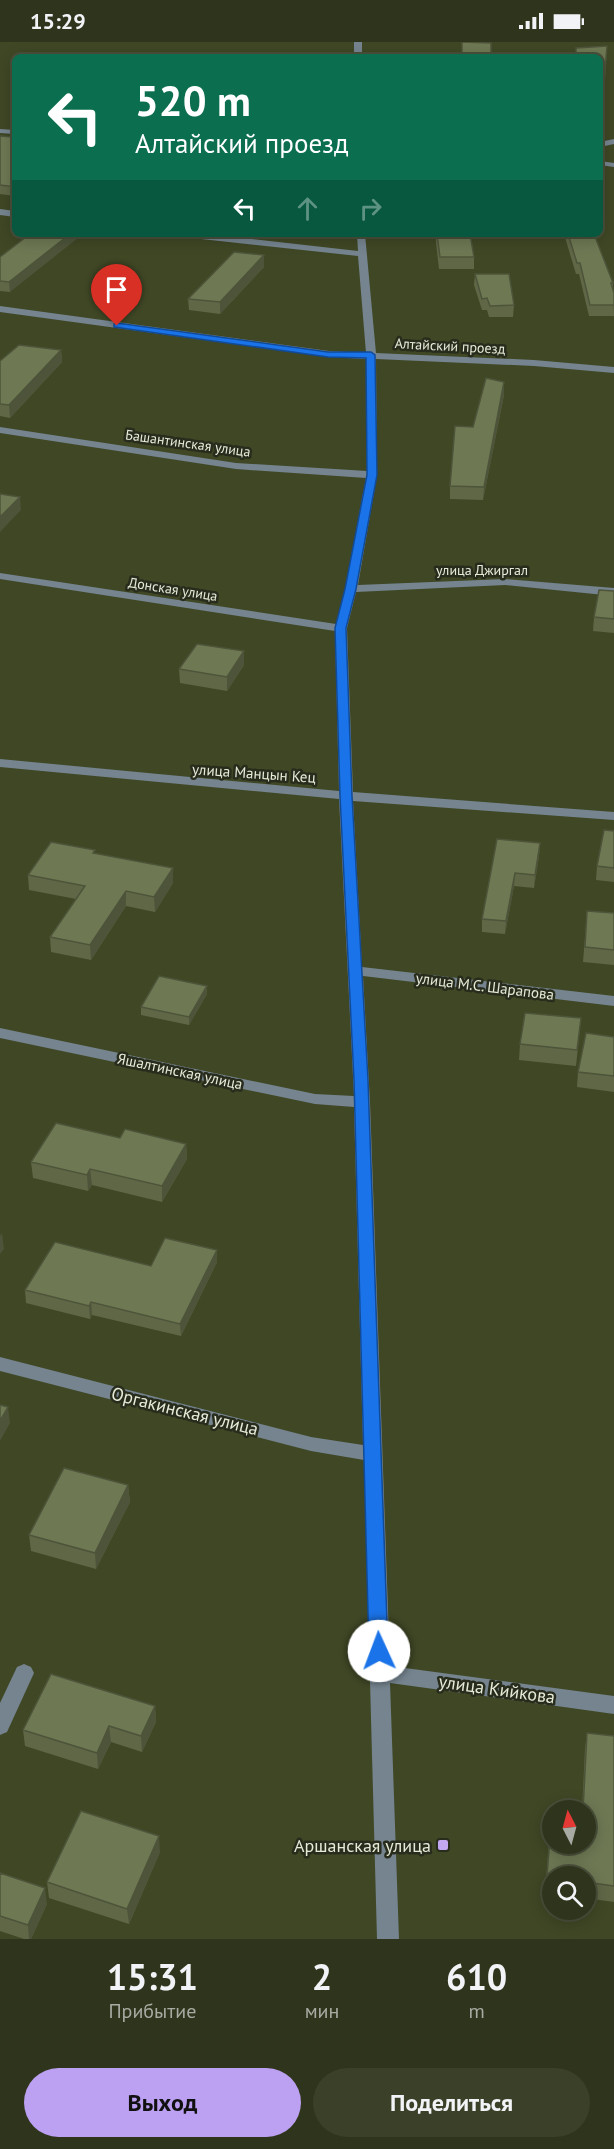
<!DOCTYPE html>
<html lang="ru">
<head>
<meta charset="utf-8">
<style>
	body { margin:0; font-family:"PT Sans",sans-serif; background:#3b4029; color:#f1f3f6; height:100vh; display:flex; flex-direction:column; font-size:22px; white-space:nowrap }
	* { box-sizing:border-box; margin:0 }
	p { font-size:20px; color:#a7aba3 }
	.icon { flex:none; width:33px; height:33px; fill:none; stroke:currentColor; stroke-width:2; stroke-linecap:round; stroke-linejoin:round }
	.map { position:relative; height:1897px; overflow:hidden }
	.drawer { display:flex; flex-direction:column; background:#2f351c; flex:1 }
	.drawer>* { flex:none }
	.banner { position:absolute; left:12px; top:12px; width:591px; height:183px; border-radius:9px; box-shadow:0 3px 15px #0003,0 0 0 2px #4a503b; background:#0b6e4f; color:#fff; overflow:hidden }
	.needle { width:39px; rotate:354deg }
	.tools { position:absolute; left:542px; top:1758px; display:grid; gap:12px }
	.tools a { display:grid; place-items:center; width:54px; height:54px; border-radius:50%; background:#2f351c; box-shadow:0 3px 15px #0003,0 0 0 2px #4a503b; font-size:30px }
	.pin { position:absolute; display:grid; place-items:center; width:51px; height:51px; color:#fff; margin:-62px -26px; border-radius:50% 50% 50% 0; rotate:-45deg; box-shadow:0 0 6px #0007 }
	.pin .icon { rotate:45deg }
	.me { position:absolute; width:66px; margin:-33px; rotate:358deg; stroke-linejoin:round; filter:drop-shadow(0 0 4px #0008) }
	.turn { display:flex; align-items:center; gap:21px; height:126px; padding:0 24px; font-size:27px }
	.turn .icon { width:78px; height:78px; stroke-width:2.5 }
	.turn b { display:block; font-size:42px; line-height:51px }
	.lanes { display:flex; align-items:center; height:57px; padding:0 24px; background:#0003; justify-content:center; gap:30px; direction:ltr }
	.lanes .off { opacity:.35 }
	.eta { display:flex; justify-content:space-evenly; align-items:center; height:102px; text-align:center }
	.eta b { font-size:36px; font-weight:800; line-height:42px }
	.action { display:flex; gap:12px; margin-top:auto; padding:12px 24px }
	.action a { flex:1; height:69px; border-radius:36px; background:#bca0f2; color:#111; font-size:24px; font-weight:800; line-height:69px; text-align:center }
	.action a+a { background:#3b4029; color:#f1f3f6 }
	.status { display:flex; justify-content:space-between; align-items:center; height:42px; padding:0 30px; background:#2f351c; direction:ltr }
	.status svg { height:16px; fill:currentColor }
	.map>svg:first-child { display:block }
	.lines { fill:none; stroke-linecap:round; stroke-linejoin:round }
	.minor { fill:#75848f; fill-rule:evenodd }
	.wall { fill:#5f6747 }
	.shaded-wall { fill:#4d543a }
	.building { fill:#6e7853; stroke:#4d543a; stroke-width:1.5 }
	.route { fill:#1a73e8; stroke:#114b97; stroke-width:1.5 }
	.poi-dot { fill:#c2a7f2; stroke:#282c1c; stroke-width:2 }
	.labels { text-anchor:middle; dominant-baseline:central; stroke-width:5; stroke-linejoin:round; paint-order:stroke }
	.far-street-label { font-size:14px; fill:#e6ebd8; stroke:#282c1c }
	.street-label { font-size:15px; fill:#e6ebd8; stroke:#282c1c }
	.near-street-label { font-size:18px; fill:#e6ebd8; stroke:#282c1c }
	.near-poi-label { font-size:18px; fill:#e6ebd8; stroke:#282c1c; text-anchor:end }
</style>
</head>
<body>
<div class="status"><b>15:29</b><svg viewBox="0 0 49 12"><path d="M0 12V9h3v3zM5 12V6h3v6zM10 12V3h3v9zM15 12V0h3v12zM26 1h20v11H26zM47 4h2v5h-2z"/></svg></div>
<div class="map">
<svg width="614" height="1897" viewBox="0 0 614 1897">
	<rect width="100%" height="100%" fill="#3f4725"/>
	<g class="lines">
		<path class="minor" d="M354,0H362V15H354Z
			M0,87L15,88V92L0,91Z
			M614,97V102L600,105V100Z
			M600,119L614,121V125L600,123Z
			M0,167L15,169V175L0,173Z
			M179,192H207L358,209L357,192H365L376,311L534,318L614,325V331L534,324L376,317L377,433L358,543L505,537L614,546V554L505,543L356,550L347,586L353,750L614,770V778L353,759L362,925L614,954V964L363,934L370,1060L390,1624L614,1654V1672L390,1641L399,1897H377L364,1418L311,1409L0,1329V1315L311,1395L363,1403L354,1065L315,1062L0,996V986L315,1052L354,1054L339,757L0,725V717L339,749L335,589L0,537V531L336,582L345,547L366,436L236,427L0,391V385L236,421L367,429L366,317L329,315L0,270V264L329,309L366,311L358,214L183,195Z
			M24,1622L31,1625L34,1631L7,1690L0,1693V1661L17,1625Z"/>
	</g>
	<path class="wall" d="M607,4L604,52H600V15Z
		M15,93V154L0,152V94L12,95Z
		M30,192L10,250L0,249V215Z
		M436,192L474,215V227H439L436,201Z
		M564,192H594L613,241L614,274H589L579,232H576Z
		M264,213V225L220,272L189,268L188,257Z
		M475,232L514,263L513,275H489L487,268H482L474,243Z
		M61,308L62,320L10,376L0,374V319Z
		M504,353L483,458L450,457V444L473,385Z
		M614,549V591L593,589L594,575Z
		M244,609V623L227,649L180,641L179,627Z
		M614,789V840L596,838L597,824Z
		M497,797L540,801L539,814L534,846L514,844L505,892L482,890V877Z
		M95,811L173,841L155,870L126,864L91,918L51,910L50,895L76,857L29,848L28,833Z
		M587,869L614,871V923L583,920Z
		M207,944V952L189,983L141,973V965Z
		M581,976L576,1024L519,1018L520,1002Z
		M614,995V1050L577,1045L578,1030Z
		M120,1096L186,1102L187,1117L162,1160L92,1143L88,1149L33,1136L31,1120Z
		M217,1220L181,1294L92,1273L90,1277L26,1261L25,1248L151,1224Z
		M128,1443L130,1460L96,1527L31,1509L29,1493Z
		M155,1664L156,1680L142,1710L111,1700L98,1727L25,1704L23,1688Z
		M587,1691L614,1694V1860L585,1856V1834H552V1851L545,1850L552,1764L582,1768L585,1707Z
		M160,1810L129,1882L49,1856L47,1840Z
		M0,1831L47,1862L31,1897H24L0,1889Z"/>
	<path class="shaded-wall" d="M70,192H83L10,250L9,240Z
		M264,213V225L220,272V260Z
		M61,308L62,320L10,376L9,363Z
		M504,340V353L483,458L484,445Z
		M20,455L21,468L0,490V475Z
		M244,609V623L227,649V635Z
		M540,801L539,814L534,846L535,833Z
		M173,826V841L155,870L154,855Z
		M515,831L514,844L505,892L506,879Z
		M126,849V864L91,918L90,903Z
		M207,944V952L189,983V975Z
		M186,1102L187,1117L162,1160V1144Z
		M90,1127L92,1143L88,1149L87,1133Z
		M2,1191L4,1207L0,1212V1194Z
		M217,1208V1220L181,1294L180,1282Z
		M91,1260L92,1273L90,1277L89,1264Z
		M8,1365L10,1381L0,1399V1379Z
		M128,1443L130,1460L96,1527L95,1511Z
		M155,1664L156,1680L142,1710L141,1694Z
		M109,1684L111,1700L98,1727L97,1711Z
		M159,1794L160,1810L129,1882L127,1867Z
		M45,1846L47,1862L31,1897H29L28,1883Z"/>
	<path class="building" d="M462,0L491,1V15H462Z
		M607,4L604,42H600V15H576V6Z
		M15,93V145L0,143V94L12,95Z
		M30,192H70L9,240L0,239V215Z
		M437,192H470L474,215H440Z
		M568,192H594L613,241H611L614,251V263H590L580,221H577Z
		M234,210L264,213L220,260L188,257Z
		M475,232H509L514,263L490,264L487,256L482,257Z
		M19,303L61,308L9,363L0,362V319Z
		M486,336L504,340L484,445L450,444L455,384L473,385Z
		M0,452L20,455L0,475Z
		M599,548L614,549V577L594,575Z
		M197,602L244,609L227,635L179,627Z
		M604,788L614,789V826L597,824Z
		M497,797L540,801L535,833L515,831L506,879L482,877Z
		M51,800L95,808L93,811L173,826L154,855L126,849L90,903L50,895L85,844L28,833Z
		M587,869L614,871V908L585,905Z
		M159,934L207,944L189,975L141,965Z
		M525,971L581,976L577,1008L520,1002Z
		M586,991L614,995V1034L578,1030Z
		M56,1081L120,1096L125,1087L186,1102L162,1144L90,1127L87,1133L31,1120Z
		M165,1196L217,1208L180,1282L91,1260L89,1264L25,1248L55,1200L151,1224Z
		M0,1363L8,1365L0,1379Z
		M64,1426L128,1443L95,1511L29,1493Z
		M51,1632L155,1664L141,1694L109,1684L97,1711L23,1688Z
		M587,1691L614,1694V1844L585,1840V1834L552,1835L547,1834L552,1769V1802H585V1768H552V1764L583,1768Z
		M81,1769L159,1794L127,1867L47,1840Z
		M0,1831L45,1846L28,1883L0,1874Z"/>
	<path class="route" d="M117,281L328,310H371L375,313L377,433L356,547L346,586L352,754L368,1038L388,1609L385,1615L379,1617L372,1615L369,1609L354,1038L340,754L335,586L345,547L367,433L366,316L328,315L114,285V282Z"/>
	<rect class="poi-dot" x="437" y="1797" width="12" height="12" rx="3"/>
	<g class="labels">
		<g class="far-street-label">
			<text transform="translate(450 304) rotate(3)">Алтайский проезд</text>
			<text transform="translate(188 401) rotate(8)">Башантинская улица</text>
			<text x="482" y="528">улица Джиргал</text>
			<text transform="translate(173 547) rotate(9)">Донская улица</text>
		</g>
		<g class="street-label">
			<text transform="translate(254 731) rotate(4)">улица Манцын Кец</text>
			<text transform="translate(485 944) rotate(7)">улица М.С. Шарапова</text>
			<text transform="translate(180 1029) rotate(12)">Яшалтинская улица</text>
		</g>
		<g class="near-street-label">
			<text transform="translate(185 1369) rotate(14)">Оргакинская улица</text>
			<text transform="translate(497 1647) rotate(8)">улица Кийкова</text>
		</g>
		<g class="near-poi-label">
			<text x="431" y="1803">Аршанская улица</text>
		</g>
	</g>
</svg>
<div class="tools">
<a><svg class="needle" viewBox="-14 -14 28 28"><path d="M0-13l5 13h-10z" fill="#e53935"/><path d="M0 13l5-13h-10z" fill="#a7aba3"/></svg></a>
<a><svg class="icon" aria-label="search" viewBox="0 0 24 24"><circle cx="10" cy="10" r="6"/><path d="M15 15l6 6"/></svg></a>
</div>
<div class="pin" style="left:117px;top:284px;background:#d93025"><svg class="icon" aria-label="arrive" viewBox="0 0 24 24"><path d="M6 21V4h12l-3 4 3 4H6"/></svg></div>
<svg class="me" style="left:379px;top:1609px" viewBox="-20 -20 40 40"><circle r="19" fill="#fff"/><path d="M0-13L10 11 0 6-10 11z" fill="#1a73e8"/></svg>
<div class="banner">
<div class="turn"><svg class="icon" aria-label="left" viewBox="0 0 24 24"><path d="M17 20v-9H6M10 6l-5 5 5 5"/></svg><div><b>520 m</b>Алтайский проезд</div></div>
<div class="lanes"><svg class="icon" aria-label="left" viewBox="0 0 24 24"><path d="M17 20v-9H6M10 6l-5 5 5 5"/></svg><svg class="icon off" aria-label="ahead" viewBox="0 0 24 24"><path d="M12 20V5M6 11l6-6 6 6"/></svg><svg class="icon off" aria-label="right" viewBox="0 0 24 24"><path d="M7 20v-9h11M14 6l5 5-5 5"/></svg></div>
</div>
</div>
<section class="drawer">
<div class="eta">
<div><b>15:31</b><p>Прибытие</p></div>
<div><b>2</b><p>мин</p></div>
<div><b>610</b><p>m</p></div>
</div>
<div class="action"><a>Выход</a><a>Поделиться</a></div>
</section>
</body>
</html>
